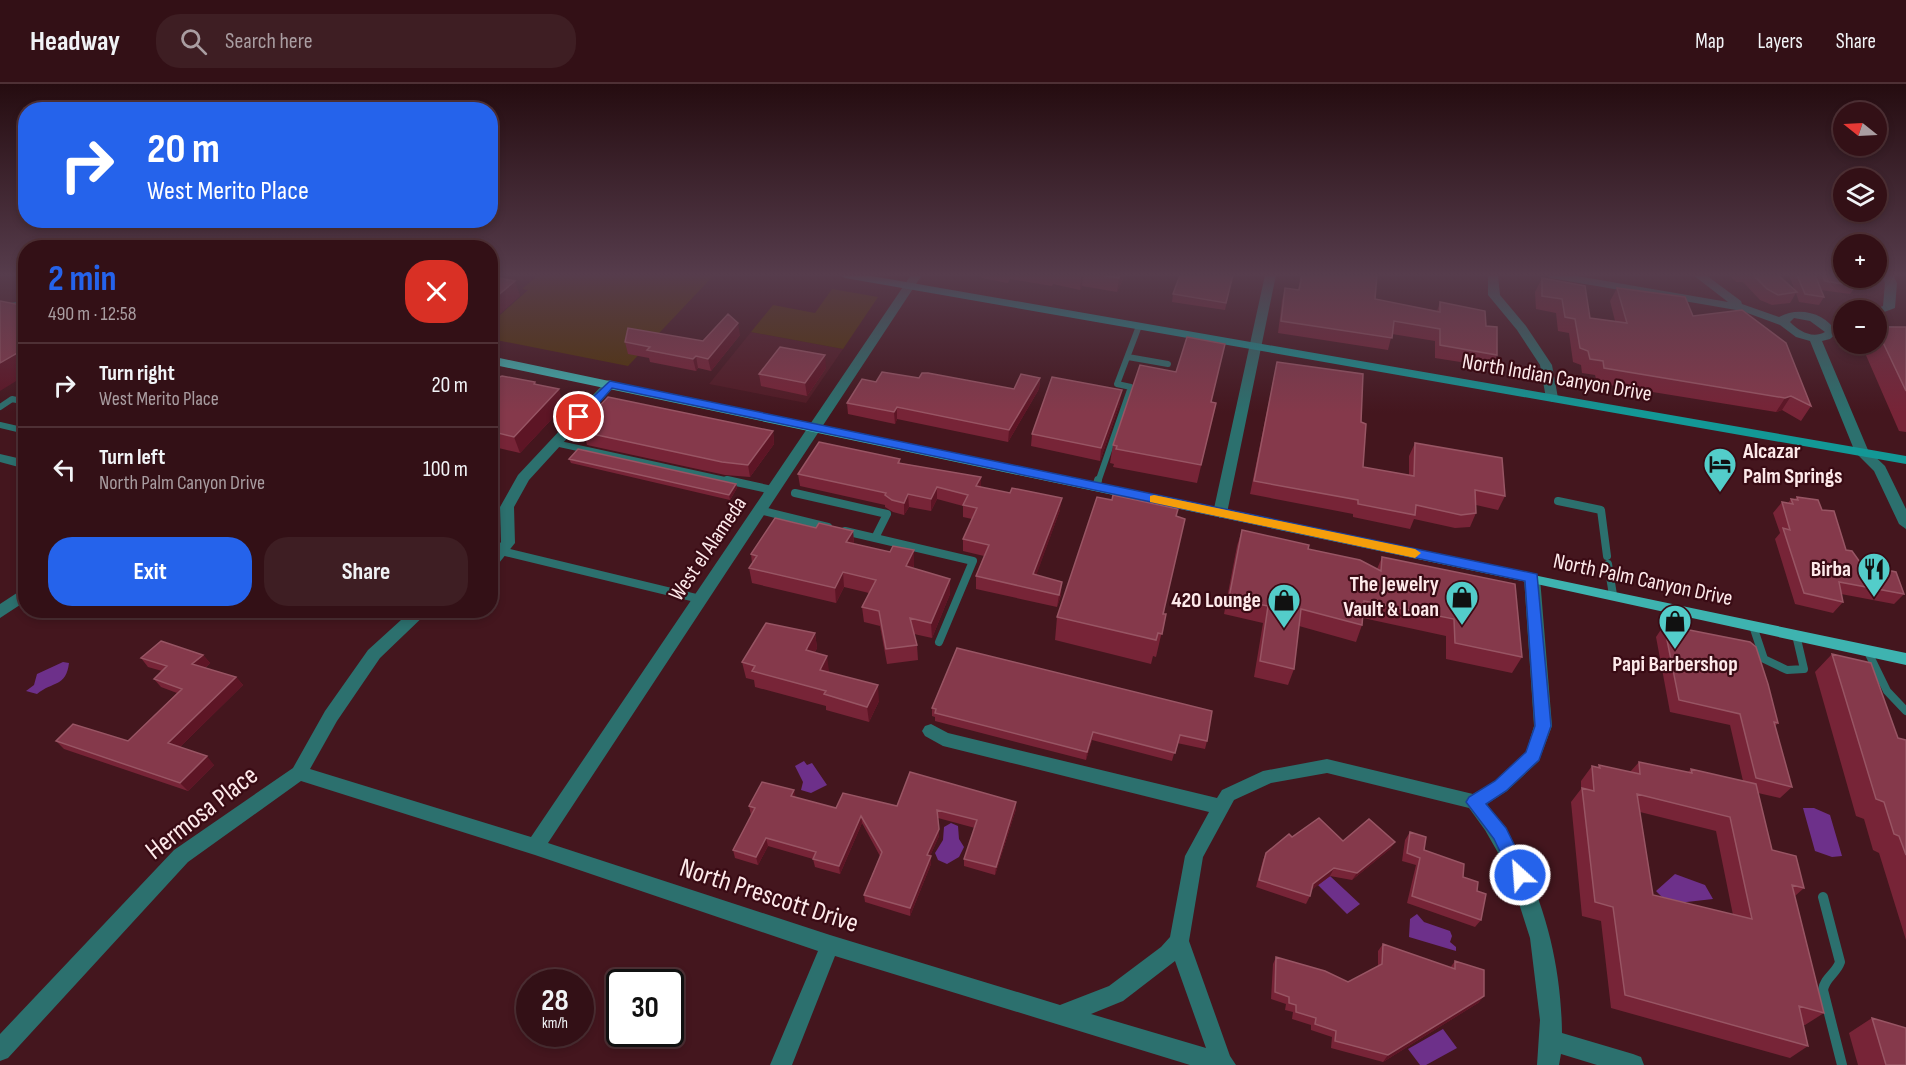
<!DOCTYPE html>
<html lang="en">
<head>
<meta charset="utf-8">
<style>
	body { margin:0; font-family:"Sofia Sans Condensed",sans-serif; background:#3e1e23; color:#f1f3f6; height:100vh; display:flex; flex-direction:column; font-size:22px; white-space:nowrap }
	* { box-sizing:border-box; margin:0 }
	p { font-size:20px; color:#a99da1 }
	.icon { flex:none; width:33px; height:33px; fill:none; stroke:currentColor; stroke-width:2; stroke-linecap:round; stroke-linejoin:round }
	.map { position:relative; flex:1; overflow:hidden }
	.sheet { position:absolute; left:18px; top:156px; width:480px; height:378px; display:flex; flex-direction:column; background:#331016; border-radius:24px; box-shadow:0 3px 9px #0003,0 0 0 2px #4e3035 }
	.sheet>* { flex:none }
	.hud { position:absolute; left:18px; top:18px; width:480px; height:126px; border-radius:24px; box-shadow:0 3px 9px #0003,0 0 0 2px #4e3035; background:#2563eb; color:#fff; overflow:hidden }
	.needle { width:39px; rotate:288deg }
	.controls { position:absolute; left:1833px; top:18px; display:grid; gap:12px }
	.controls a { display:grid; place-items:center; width:54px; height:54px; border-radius:50%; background:#331016; box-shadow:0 3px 9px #0003,0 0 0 2px #4e3035; font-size:30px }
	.speed { position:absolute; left:516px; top:885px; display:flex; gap:12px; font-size:30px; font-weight:700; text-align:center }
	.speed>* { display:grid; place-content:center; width:78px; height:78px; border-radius:50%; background:#331016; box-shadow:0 3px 9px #0003,0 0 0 2px #4e3035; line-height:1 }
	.speed small { font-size:15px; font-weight:400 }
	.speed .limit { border:3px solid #111; border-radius:9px; background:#fff; color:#111 }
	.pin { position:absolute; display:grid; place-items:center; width:51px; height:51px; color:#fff; margin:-26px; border:3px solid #fff; border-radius:50%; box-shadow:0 2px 6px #0007 }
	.me { position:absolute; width:66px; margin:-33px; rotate:334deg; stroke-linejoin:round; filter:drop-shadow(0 0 4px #0008) }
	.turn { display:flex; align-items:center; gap:21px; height:126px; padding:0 30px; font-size:27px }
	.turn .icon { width:78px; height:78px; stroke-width:2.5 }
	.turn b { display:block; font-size:42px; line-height:51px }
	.round { display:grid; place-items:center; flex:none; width:63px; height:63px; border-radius:24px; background:#3e1e23 }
	.summary { display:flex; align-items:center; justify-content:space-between; height:102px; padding:0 30px }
	h1 { font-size:36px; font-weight:700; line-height:45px; color:#2563eb }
	.primary-button { display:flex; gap:12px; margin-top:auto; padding:12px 30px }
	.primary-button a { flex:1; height:69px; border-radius:24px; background:#2563eb; color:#fff; font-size:24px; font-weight:700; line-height:69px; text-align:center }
	.primary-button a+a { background:#3e1e23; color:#f1f3f6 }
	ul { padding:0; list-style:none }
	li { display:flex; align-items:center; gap:18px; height:84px; padding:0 30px; border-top:2px solid #4e3035 }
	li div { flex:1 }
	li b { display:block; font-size:22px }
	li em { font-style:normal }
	header { display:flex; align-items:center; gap:36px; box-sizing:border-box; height:84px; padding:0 30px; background:#331016; border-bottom:2px solid #4e3035 }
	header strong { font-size:28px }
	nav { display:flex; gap:33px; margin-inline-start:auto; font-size:21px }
	.search { width:420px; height:54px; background:#3e1e23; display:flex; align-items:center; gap:15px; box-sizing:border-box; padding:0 21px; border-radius:24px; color:#a99da1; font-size:22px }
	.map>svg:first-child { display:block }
	.built { fill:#511a24 }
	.green { fill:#503305 }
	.water { fill:#6d308a }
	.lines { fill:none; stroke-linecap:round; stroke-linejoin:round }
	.service-far2 { stroke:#2c706e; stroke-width:6 }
	.service-far1 { stroke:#2c706e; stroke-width:8 }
	.service { stroke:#2c706e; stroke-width:10 }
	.minor { fill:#2c706e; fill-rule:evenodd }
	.secondary { fill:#139896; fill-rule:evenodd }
	.primary { fill:#3eb3b0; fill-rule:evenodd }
	.wall { fill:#772437; fill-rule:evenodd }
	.shaded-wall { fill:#5d1525 }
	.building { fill:#85394b; stroke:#985564; stroke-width:1.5; fill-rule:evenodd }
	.route { fill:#2563eb; stroke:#184099; stroke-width:1.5 }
	.slow { fill:#f59e0b }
	.labels { text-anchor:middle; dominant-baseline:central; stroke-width:4.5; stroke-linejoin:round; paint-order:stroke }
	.street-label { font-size:22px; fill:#fde9ea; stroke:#390b14 }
	.poi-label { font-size:22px; font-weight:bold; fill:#fde9ea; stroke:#390b14; text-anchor:end }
	.near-street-label { font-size:27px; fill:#fde9ea; stroke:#390b14 }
</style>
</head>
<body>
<header>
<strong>Headway</strong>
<div class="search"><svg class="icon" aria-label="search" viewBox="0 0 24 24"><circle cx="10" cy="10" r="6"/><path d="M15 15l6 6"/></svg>Search here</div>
<nav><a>Map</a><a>Layers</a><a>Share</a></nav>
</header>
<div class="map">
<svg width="1906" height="981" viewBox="0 0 1906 981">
	<rect width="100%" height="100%" fill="#44161e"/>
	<path class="built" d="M751,248L843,265L806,319L709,300Z"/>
	<path class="green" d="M538,191H714L628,282L491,255L490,240L528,206L522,205Z
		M832,205L878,213L843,265L751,248L773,221L815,229Z"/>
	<path class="water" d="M63,578L69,579C66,603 53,597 37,610L26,607L34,601L37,590Z
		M804,677L807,681L812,679L827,701L811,709L801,706L803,698L795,682Z
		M1803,724H1814L1830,731L1842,772L1832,773L1815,767Z
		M951,739L958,742L959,755L964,763L959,773L947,780L938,776L935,769L943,756L944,743Z
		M1675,790L1705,801L1713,815L1669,820L1656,807Z
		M1330,792L1360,820L1347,830L1318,801Z
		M1417,830L1424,838L1450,847L1452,852L1450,858L1456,863V867L1409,853L1410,835Z
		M1443,945L1457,964L1426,981H1420L1408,965Z"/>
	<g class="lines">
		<path class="service-far2" d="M0,224L26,219
			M1128,273L1168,280
			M0,323L12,315L26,318
			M0,341L26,347
			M555,359L734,398
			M1098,398L1131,303L1117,300L1139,242"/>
		<path class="service-far1" d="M727,396L772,406
			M1096,403L1098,396
			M795,409L887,430L875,454
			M1558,417L1601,426L1607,472
			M759,426L828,443
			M845,447L973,477L939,558
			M501,467L700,515
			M1608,480L1613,511
			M1753,542L1764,575L1787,586L1804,585L1796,551
			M1867,566L1887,607L1906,627"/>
		<path class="service" d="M1823,813L1840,878C1836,890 1825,893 1823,906L1842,981"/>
		<path class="minor" d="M911,191H922L548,759L830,851L1060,921L1109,902L1161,863L1170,853L1185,772L1209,728L943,662L925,652L922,647L925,642L931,640L948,649L1217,714L1222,706L1263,687L1327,675L1473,710L1495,697L1526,668L1534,642L1524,494L1532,489L1540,494L1552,642L1539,677L1507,707L1487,720C1537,786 1561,867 1562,949L1633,970L1641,973L1644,981H1597L1561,970L1559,981H1537L1540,936L1530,854L1509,788L1485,746L1469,724L1327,689L1271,699L1234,716L1203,773L1189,857L1230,972L1236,981H1190L835,872L792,981H770L818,867L535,771L301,697L188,778L8,974L0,977V950L174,766L293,684L325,627L368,566L412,526H430L380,574L337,637L310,685L531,753ZM1175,877L1206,964L1091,930L1123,917Z
			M1265,191H1276L1227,429L1220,434L1213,429Z
			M1488,191H1498L1500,211L1526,242L1552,281L1558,314L1556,317L1552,318L1546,314L1540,281L1517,246L1488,211Z
			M1545,191H1571L1728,218L1693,191H1706L1741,217L1742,220L1779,233C1799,222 1826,229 1837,249L1830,255L1822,257L1868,366L1885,382L1906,425V445L1899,440L1874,387L1855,368L1810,257L1796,253L1780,241L1742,227L1550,194ZM1794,234L1810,237L1825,248C1812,255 1799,247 1790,238Z
			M1882,191H1893L1897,199L1895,224L1876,231V226H1871L1883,222L1885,199Z
			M1876,241L1906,244V252L1876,248Z
			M610,296L616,300L614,303L529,396L514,423L515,459L495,484L490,485V470L501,458L500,423L518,391L606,297Z
			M0,370L26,376V385L0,378Z
			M26,503V517L0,534V520Z"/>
		<path class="secondary" d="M840,191H866L1906,372V380L845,194Z"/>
		<path class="primary" d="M490,272L1906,569V581L1532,499L490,280Z"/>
	</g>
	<path class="wall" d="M981,191H1125L1117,208L1082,202L1080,206L1053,200L1052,202L1010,195L1008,199L981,194Z
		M1233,191L1225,226L1172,218L1173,210Z
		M1301,191H1377L1375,215L1437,227L1440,218L1486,242L1497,271L1492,283L1435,274V257L1392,250L1388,266L1278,249L1282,216L1285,204L1298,206Z
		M1729,191H1778L1795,207L1789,191H1844L1856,202L1850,210L1821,206L1824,213L1819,221L1799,218L1796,209L1790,219L1772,221L1760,216L1743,198H1736Z
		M1542,194L1590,234L1615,237L1610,217L1617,204L1693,232L1811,322L1801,337L1782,326L1776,328L1597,299L1595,291L1582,289L1581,281L1573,278L1569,249L1558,247L1556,229L1536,225L1535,208Z
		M1906,243V348L1899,347L1865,269L1872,260H1876V253L1879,250Z
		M740,251L711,287L698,284L696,287L650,278L649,274L628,270L625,258L703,257Z
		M1277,278L1361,338L1363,383L1409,391V372L1415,359L1505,412L1498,426L1476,421V429L1470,443L1455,444L1414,435L1410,445L1353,433V430L1250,410Z
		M826,284L807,312L761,302L759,290Z
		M919,294L1014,305L1040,294L1039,305L1008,358L897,335L895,340L848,330L847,319L876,298Z
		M535,298L536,301L564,322L520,369L490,362V299Z
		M1211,318L1216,319L1197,399L1113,383L1114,380L1110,379L1113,361Z
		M1120,319L1100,377L1031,362L1032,350Z
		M579,344L773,347L774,360L750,393L725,391L587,361L586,357L583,356Z
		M569,375L736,400L737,404L730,416L571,379Z
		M900,375V379L981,393V403L1060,426L1036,491L1061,511L1057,523L976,505V492L984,472L963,467V455L972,435L963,433V422L937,415L931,427L909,423L904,431L893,428L885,423V421L800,402L798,390Z
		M1797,413L1822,426L1846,466L1862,481L1904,510L1894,520L1841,510L1843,518L1833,529L1795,520L1775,455L1780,449L1773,429L1782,418L1788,419L1791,415H1795Z
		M1176,432L1164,530H1166L1156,573L1153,572L1151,580L1055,556L1057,533Z
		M816,444L853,447L854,460L914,481L913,484L950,510L932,554L914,550L917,561L918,576L887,580L880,542L864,538L862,523L869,509L844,503L836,519L752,499L749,484L752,479L751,470Z
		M1242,446L1377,485L1382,473L1522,573L1512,589L1446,575V552L1363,534L1362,541L1356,558L1299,542L1294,585L1288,601L1254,593L1263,539L1224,530L1237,462Z
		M1664,541L1778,639L1775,642L1792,703L1780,714L1758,709L1772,766L1804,804L1795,812L1824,929L1805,941H1803L1808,962L1790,974L1611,924L1601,837L1582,832L1571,718L1581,705V697L1592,682L1597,684L1599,681L1630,688L1639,678L1688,688L1691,685L1743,697L1730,641L1670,628L1656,553ZM1640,728L1716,747L1733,831L1653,811Z
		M815,549L817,564L815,568L829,587V589L879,617L869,638L826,626V622L755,603L754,596L746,594L742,578Z
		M957,564L1207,657L1205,665L1177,659L1172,677L1092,656L1086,676L935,637V633L932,632V624Z
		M1832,570L1898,654L1906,656V856L1879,769L1873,766L1864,735L1856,732L1815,588Z
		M203,571L210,579L205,584L236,593L243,601L180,663L214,681L188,707L64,665L56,657H128L177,609L161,603L154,595L162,587L148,583L141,574Z
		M795,713L836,724L897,722L1016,725L995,791L964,782V775L975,744L938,734L939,752L930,772L931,780L910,832L865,818L864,811L880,772L862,739L840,790L815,783L813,775L768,762L758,781L735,774L733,766L751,731L749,722Z
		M1410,748L1424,766L1463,793L1477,807L1481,836L1475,843L1407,819L1416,781L1402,777L1405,756Z
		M1292,753L1343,757L1395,758L1390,765L1352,796L1330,792L1311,806L1310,812L1306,820L1256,803L1263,776L1266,769Z
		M1383,860L1450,884L1455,877L1484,912L1478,919L1383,978L1331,964L1332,953L1311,946V941L1292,935L1293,928L1285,926L1286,920L1271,915L1273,880L1276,873L1348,898L1378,882V867Z
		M1872,934L1906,981H1858L1849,949Z"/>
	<path class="shaded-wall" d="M1083,191L1082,202L1080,206L1081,192Z
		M1120,191H1125L1117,208L1119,194Z
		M515,197L520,212L490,239V218Z
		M738,239L740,251L711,287L708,275Z
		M26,264V291L0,307V279Z
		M825,271L826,284L807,312L805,299Z
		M696,272L698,284L696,287L693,275Z
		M1040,294L1039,305L1008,358L1009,346Z
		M559,305L564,322L520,369L514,353Z
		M1122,306L1120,319L1100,377L1101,364Z
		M1791,312L1782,326L1776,328L1785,314Z
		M897,323V335L895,340L894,328Z
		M773,347L774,360L750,393L748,381Z
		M981,393V405L976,402Z
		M736,400L737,404L730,416L729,411Z
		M937,403V415L931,427V415Z
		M908,410L909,423L904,431V419Z
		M1062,414L1060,426L1032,503L1033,490Z
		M853,447L854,462L846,458Z
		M914,466V481L907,497L906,482Z
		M843,488L844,503L836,519L835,504Z
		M950,495V510L932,554L931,539Z
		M1062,498L1061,511L1057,523L1059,511Z
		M815,549L817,564L808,581L806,566Z
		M203,571L210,579L199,589L192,580Z
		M827,572L829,587L822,602L820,586Z
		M236,593L243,601L176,667L168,659Z
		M878,601L879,617L869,638L867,623Z
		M1093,648L1092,656L1086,676L1087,668Z
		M207,672L214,681L188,707L180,699Z
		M794,706L796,714L791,712Z
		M1016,718V725L995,791L996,783Z
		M861,732L862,739L840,790L839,782Z
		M939,745V752L927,779V771Z
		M766,754L768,762L758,781L756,773Z
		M1395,758L1390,765L1352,796L1357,789Z
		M931,772V780L910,832V824Z
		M1334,784L1330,792L1309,808L1313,800Z
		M1484,912L1478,919L1383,978L1388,971Z"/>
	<path class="building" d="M1101,191H1120L1119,194Z
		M1180,191H1233L1226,219L1173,210Z
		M1302,191H1377L1375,215L1440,228V218L1485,227L1486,242L1497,243V271L1440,261V245L1394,237L1392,254L1281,237L1285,204L1299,206Z
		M1753,191H1778L1797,208L1778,211L1767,205Z
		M1797,191H1815L1824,213L1805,210Z
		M1822,191H1844V194H1852L1856,202L1825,197Z
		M490,192L515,197L490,218Z
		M1542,194L1585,202L1590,234L1627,239L1617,204L1685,213L1693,232L1742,226L1786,259L1811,322L1791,312L1785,314L1604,284L1603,277L1590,275L1588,267L1580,264L1575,235L1565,233L1562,215L1542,212Z
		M0,217L26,222V264L0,279Z
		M728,230L738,239L708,275L696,272L693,275L647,266L650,263L625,258L628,244L703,257Z
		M1887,243H1906V307L1879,250Z
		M1187,253L1225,260L1211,318L1216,319L1201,381L1116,365L1117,362L1113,361L1140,281L1176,288Z
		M780,263L825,271L805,299L759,290Z
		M1277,278L1363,290L1361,338L1366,340L1363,383L1414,392L1415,359L1502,374L1505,412L1475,406L1476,429L1461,431L1416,421L1415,431L1358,420V416L1254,397Z
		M882,288L919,294L922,289H928L1014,305L1021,290L1040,294L1009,346L897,323L894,328L847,319L862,295L876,298Z
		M502,292L535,298L534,300L559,305L514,353L490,347V299L494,295Z
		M1052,293L1122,306L1101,364L1032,350Z
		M608,313L773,347L748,381L722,378L583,348L585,345L579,344Z
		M819,358L900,375L898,379L981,393L976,402L1010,409L1012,404L1062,414L1033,490L1062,498L1059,511L976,492L989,461L963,455L977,424L963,421L968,411L937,403L931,415L908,410L904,419L892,416L885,411L886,409L798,390Z
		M578,365L736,400L729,411L569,375Z
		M1113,411L1178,425L1176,432L1185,435L1163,530H1166L1162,550L1158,549L1156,556L1057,533L1097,413L1112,416Z
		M1797,413L1818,416L1822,426L1834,427L1846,466L1852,467L1862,481L1896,488L1904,510L1839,498L1843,518L1804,509L1783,444L1790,446L1782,418L1793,420L1791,415L1798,416Z
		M775,434L816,444L819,439L853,447L846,458L890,468L893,462L914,466L906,482L950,495L931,539L910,534L917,561L886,565L879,527L862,523L876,496L843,488L835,504L749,484L757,472L751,470Z
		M1242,446L1309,461L1308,465L1360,476L1381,487L1382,473L1515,500L1522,573L1455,559L1454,535L1364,517L1362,541L1301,525L1294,585L1260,577L1268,522L1229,514Z
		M766,539L815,549L806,566L827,572L820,586L878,601L867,623L824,610L826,607L752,587L755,582L742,578Z
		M1664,541L1750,558L1756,563L1768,600L1778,639L1774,638L1792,703L1756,694L1740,630L1679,616Z
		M161,557L203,571L192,580L236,593L168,659L207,672L180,699L56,657L73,640L128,657L182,605L154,595L167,582L141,574Z
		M957,564L1212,627L1207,657L1180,651L1175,669L1093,648L1087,668L935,629L936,625L932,624Z
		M1832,570L1871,579L1898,654L1906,656V771L1899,752L1894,750L1884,718L1876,715Z
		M1639,678L1692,689L1691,685L1756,700L1772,766L1796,772L1804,804L1792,801L1824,929L1799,922L1808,962L1625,911L1613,823L1595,818L1582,704L1594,707L1592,682L1600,684L1599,681L1640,690ZM1637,710L1730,733L1752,835L1653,811Z
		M910,688L1016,718L996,783L964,775L977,736L937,726L939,745L927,771L931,772L910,824L864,811L882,768L861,732L839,782L813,775L816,768L766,754L756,773L733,766L755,724L749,722L762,698L794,706L791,712L836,724L843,709L897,722Z
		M1319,734L1343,757L1369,735L1395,758L1357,789L1334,784L1313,800L1310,812L1259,796L1266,769L1289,750L1292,753Z
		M1410,748L1426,753L1424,766L1464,780L1463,793L1478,798L1477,807L1486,810L1481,836L1412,812L1420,774L1407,769Z
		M1383,860L1455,885V877L1484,886V912L1388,971L1335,957L1336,947L1315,940L1316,934L1296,928V921L1289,919V913L1275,908L1276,873L1325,887L1348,898L1382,880Z
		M1872,934L1906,944V981H1886Z"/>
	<linearGradient id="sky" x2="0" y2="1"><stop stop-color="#250c10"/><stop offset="0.58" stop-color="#563c4c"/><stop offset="1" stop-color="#563c4c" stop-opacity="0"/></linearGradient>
	<rect width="1906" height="329" fill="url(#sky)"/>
	<path class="route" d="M610,297L1537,490L1551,642L1539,676L1506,707L1486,720L1506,744L1529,791L1527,797L1520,799L1514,797L1494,755L1466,718L1469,713L1495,697L1526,668L1535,642L1525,497L612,304L584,336H575V330Z"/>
	<path class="slow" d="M1154,411L1415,465L1421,469L1415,474L1150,418V412Z"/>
	<defs>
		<symbol id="hotel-pin" viewBox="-11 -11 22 30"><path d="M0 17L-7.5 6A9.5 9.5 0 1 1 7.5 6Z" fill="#53cdca" stroke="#390b14"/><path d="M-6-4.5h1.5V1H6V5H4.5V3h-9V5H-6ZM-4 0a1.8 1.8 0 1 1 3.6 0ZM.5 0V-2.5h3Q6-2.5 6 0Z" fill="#111"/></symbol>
		<symbol id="restaurant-pin" viewBox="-11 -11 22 30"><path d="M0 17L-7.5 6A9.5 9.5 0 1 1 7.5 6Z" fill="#53cdca" stroke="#390b14"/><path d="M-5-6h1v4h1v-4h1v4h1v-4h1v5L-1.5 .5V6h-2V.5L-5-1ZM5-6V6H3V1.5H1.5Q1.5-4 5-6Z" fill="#111"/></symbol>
		<symbol id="shop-pin" viewBox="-11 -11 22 30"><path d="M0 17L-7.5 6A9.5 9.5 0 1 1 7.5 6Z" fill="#53cdca" stroke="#390b14"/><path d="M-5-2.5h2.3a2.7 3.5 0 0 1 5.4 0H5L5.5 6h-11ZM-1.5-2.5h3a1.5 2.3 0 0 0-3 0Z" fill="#111"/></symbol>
	</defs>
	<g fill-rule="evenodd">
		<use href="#hotel-pin" x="1701" y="361" width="38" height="52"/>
		<use href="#restaurant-pin" x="1855" y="466" width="38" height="52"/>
		<use href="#shop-pin" x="1443" y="494" width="38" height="52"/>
		<use href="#shop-pin" x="1265" y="497" width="38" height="52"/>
		<use href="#shop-pin" x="1656" y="518" width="38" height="52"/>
	</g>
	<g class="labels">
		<g class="street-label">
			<text transform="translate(1557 294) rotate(10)">North Indian Canyon Drive</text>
			<text transform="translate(708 465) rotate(-56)">West el Alameda</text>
			<text transform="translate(1643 496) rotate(12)">North Palm Canyon Drive</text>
		</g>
		<g class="poi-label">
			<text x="1743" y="367" text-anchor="start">Alcazar<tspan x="1743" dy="25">Palm Springs</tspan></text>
			<text x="1851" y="485">Birba</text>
			<text x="1439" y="500">The Jewelry<tspan x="1439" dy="25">Vault &amp; Loan</tspan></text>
			<text x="1261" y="516">420 Lounge</text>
			<text x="1675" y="580" text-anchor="middle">Papi Barbershop</text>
		</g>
		<g class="near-street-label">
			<text transform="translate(202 729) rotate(-38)">Hermosa Place</text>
			<text transform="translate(769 812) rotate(18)">North Prescott Drive</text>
		</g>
	</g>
</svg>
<div class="controls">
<a><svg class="needle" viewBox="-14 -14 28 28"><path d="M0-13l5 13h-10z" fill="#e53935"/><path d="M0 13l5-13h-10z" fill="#a99da1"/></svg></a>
<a><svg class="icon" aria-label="layers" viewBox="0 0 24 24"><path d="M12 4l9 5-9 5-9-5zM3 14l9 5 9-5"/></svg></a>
<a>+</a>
<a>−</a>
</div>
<div class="speed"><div>28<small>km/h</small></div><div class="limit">30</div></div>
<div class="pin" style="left:579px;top:333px;background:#d93025"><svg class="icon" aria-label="arrive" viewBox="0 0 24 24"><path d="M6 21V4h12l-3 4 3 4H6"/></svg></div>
<svg class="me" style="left:1520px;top:791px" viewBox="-20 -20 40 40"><circle r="17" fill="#2563eb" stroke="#fff" stroke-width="3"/><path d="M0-11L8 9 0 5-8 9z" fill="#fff"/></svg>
<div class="hud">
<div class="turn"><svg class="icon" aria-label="right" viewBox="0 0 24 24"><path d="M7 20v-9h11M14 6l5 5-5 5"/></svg><div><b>20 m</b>West Merito Place</div></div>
</div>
<section class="sheet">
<div class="summary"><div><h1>2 min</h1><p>490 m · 12:58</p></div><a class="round" style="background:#d93025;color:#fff"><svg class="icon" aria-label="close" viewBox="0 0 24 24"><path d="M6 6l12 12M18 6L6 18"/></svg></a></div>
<ul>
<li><svg class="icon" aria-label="right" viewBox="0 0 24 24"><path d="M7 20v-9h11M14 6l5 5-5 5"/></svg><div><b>Turn right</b><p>West Merito Place</p></div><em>20 m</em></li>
<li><svg class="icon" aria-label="left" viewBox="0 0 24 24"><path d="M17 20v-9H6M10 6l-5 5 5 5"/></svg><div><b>Turn left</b><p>North Palm Canyon Drive</p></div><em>100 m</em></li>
</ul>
<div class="primary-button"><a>Exit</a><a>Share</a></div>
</section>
</div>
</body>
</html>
